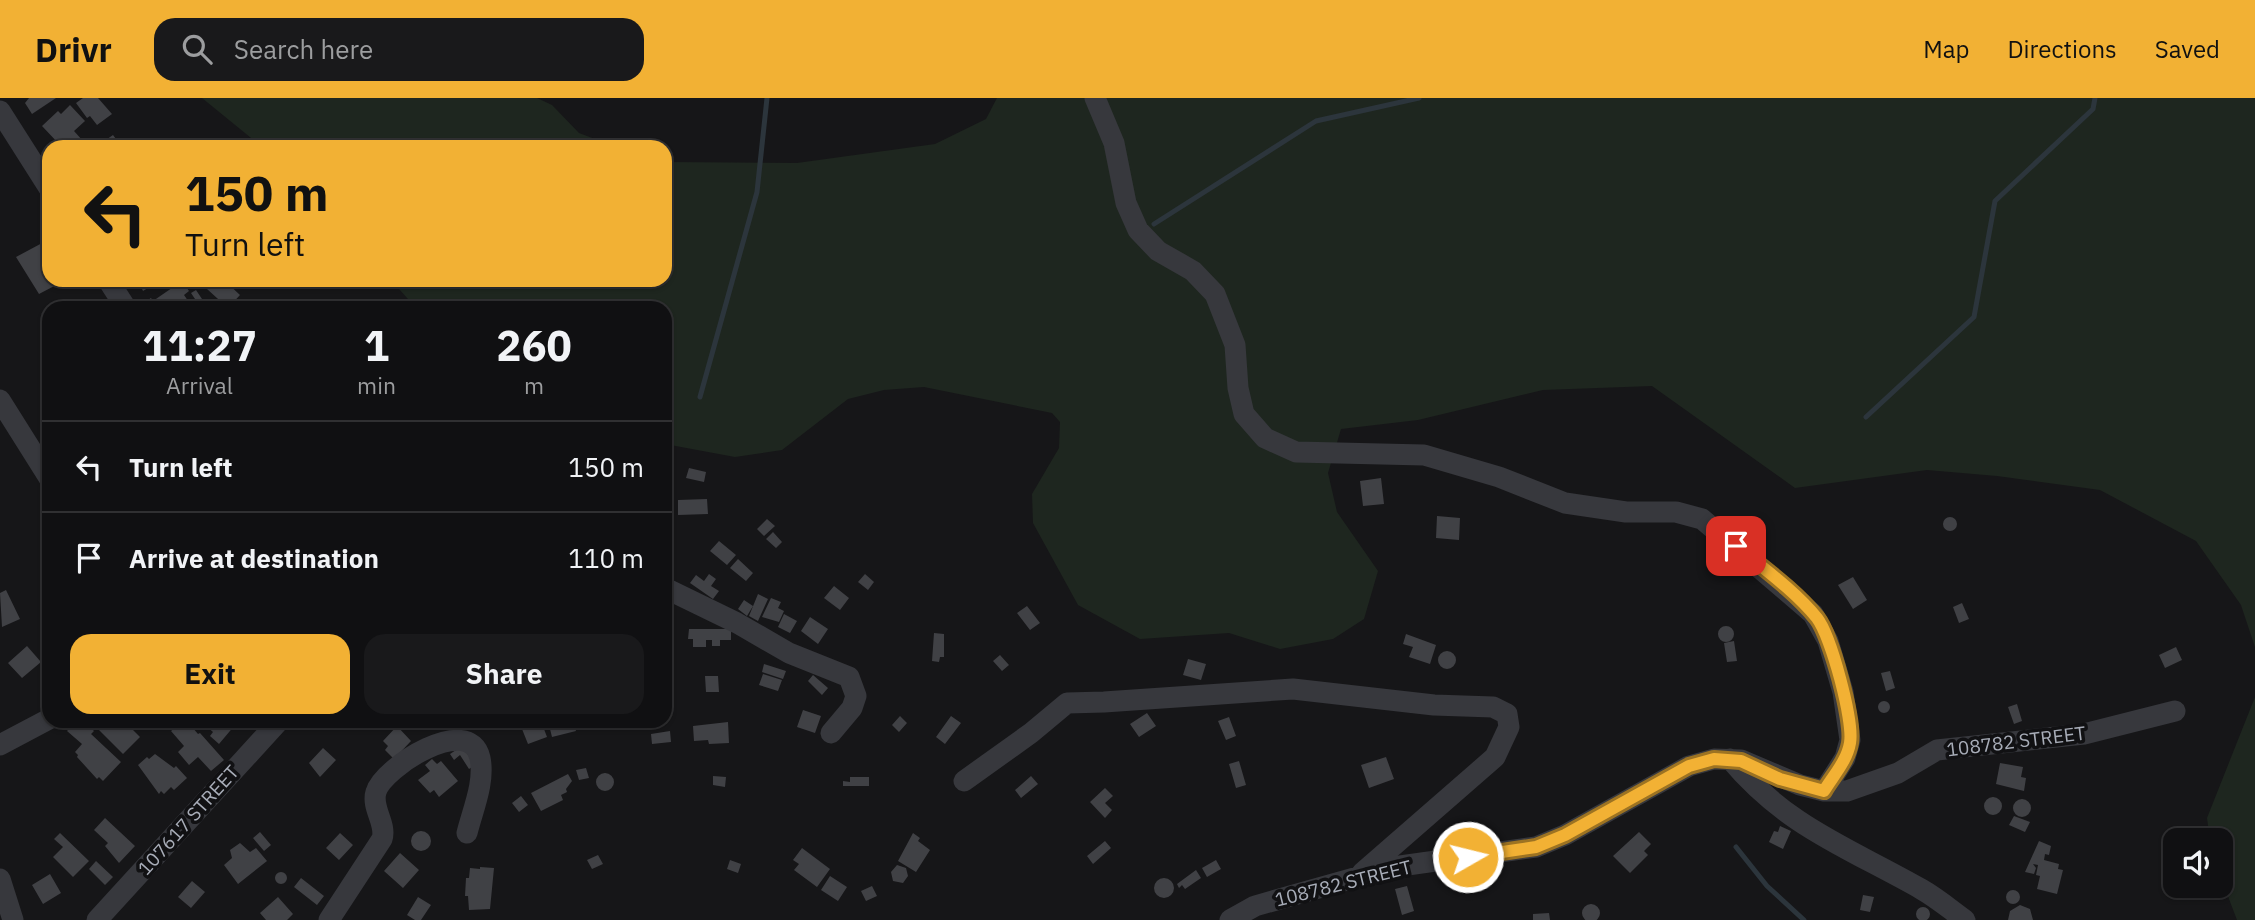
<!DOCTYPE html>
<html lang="en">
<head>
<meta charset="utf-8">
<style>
	body { margin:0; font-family:"IBM Plex Sans",sans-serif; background:#19191b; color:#f1f3f6; height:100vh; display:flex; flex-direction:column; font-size:26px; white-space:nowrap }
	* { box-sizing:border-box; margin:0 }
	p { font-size:23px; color:#9c9d9f }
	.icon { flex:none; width:38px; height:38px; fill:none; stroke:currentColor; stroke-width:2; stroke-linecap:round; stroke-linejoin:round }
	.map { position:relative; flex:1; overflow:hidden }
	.details { position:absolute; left:42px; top:203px; width:630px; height:427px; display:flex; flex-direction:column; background:#101012; border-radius:21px; box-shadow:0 2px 5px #0004,0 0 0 2px #303032 }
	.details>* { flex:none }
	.top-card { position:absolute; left:42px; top:42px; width:630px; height:147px; border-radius:21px; box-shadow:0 2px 5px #0004,0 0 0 2px #303032; background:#f2b134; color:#111; overflow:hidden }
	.controls { position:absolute; left:2163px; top:730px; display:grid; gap:14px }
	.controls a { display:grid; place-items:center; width:70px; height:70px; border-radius:14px; background:#101012; box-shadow:0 2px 5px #0004,0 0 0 2px #303032; font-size:35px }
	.pin { position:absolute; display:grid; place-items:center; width:60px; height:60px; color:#fff; margin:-30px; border-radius:14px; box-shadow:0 4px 10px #0006 }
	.me { position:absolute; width:77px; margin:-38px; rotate:82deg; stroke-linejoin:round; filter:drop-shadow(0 0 5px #0008) }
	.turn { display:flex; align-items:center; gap:24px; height:147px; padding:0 28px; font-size:32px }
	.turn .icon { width:91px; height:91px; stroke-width:2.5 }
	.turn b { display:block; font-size:49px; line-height:60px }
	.eta { display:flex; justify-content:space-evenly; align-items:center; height:119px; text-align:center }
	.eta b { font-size:42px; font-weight:700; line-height:49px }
	.primary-button { display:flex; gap:14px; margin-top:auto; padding:14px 28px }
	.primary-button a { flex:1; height:80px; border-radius:21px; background:#f2b134; color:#111; font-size:28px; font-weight:700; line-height:80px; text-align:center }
	.primary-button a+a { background:#19191b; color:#f1f3f6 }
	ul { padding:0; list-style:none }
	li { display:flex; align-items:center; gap:21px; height:91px; padding:0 28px; border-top:2px solid #303032 }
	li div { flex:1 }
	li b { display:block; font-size:26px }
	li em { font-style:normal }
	header { display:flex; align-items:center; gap:42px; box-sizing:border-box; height:98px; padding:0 35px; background:#f2b134; color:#111 }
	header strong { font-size:33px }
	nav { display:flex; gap:38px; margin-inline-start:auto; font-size:24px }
	.search { width:490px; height:63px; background:#19191b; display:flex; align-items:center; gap:18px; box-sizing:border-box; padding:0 24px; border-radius:21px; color:#9c9d9f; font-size:26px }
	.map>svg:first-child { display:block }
	.green { fill:#1e261f }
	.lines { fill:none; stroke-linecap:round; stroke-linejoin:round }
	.stream { stroke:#2c353c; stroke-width:5 }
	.building { fill:#404145 }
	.minor { stroke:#37383d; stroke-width:21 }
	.route-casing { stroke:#9d7322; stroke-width:18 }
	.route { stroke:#f2b134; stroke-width:12 }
	.labels { text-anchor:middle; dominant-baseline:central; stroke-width:7; stroke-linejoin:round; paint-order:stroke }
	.street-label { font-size:19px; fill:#a8adb8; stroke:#111113 }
</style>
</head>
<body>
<header>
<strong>Drivr</strong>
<div class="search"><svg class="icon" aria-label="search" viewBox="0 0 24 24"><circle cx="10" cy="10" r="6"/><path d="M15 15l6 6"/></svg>Search here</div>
<nav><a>Map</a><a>Directions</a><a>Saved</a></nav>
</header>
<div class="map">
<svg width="2255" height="822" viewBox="0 0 2255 822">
	<rect width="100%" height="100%" fill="#161618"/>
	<path class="green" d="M202,0H537L552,7L579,35L616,49H262Z
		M997,0H2255V549L2241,507L2196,443L2100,392L1997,378L1927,372L1795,390L1652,288L1543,292L1418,322L1341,331L1328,375L1337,414L1378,473L1364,521L1333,541L1280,551L1229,535L1140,541L1078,507L1033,425L1032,396L1059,350L1060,324L1052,315L924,289L884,292L848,301L782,352L735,359L665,346V210H416L391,182H665V64L797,65L935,46L986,21Z
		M2255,599V822H2237L2221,780V742H2210L2207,720Z"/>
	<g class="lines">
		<path class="stream" d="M1154,126L1316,23L1419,0
			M700,299L757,94L767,0
			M1866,319L1974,219L1995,103L2093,11L2095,0
			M1736,749L1767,788L1804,822"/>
	</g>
	<path class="building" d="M29,0H56L32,16L25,5Z
		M83,0H98L112,16L97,27L90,18L87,20L76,5Z
		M70,7L85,23L74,33L83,43L76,49H56L59,46L42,28L58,13L61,16Z
		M113,37L122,49H102L100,46Z
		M44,144L49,152V182H58L60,185L39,196L16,159Z
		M138,182H161L143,193Z
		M215,182H224L240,197L228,210L207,191Z
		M182,183L189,193L184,197L193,210L139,208L151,200L153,203Z
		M196,192L208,210H195L191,204L195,201L191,195Z
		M689,370L706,374L704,384L686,380Z
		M1381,380L1384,406L1363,408L1360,383Z
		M707,401L708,416L678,417V402Z
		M1437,418L1460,420L1459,442L1436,440Z
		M1943 426a7 7 0 1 1 14 0a7 7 0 1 1-14 0Z
		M767,421L775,428L764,438L757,431Z
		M773,434L782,444L776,450L766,441Z
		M719,443L736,457L727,467L710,453Z
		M738,461L753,475L746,483L730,470Z
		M709,476L716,481L711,488L719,493L713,501L690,485L696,477L704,483Z
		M865,476L874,484L868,492L858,484Z
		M1853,479L1867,502L1853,511L1838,487Z
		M834,488L849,500L840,512L824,500Z
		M6,492L20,521L2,529L0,495Z
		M758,496L768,501L758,523L749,518Z
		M771,500L781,504L778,510L784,513L779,524L762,519Z
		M744,502L753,508L747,518L738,511Z
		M1962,505L1969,521L1959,525L1953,509Z
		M1027,508L1040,525L1030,532L1017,515Z
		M784,516L797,523L790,535L778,529Z
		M810,519L828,531L818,546L801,533Z
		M1718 536a8 8 0 1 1 16 0a8 8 0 1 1-16 0Z
		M689,531H731V542H720V548H712V542H706V549H693V541H688Z
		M934,535L944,536V559H940L939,564L932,563Z
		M1406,536L1436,547L1430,566L1409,559L1413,549L1403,546Z
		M1734,543L1737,563L1727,564L1724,545Z
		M27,548L41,564L22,580L8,565Z
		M2176,549L2182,562L2165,570L2159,557Z
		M1438 562a9 9 0 1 1 18 0a9 9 0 1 1-18 0Z
		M1000,557L1009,567L1002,573L993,563Z
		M1188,561L1206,566L1201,582L1183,577Z
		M764,566L786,573L783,581L762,574Z
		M1890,573L1895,590L1886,593L1881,575Z
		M763,576L782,582L778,593L759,587Z
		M813,577L828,590L822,597L808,583Z
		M705,578H718L719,594H706Z
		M1878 609a6 6 0 1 1 12 0a6 6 0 1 1-12 0Z
		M2017,606L2022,623L2014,626L2008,609Z
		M803,612L821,618L815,635L797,629Z
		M1147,615L1156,628L1139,639L1130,626Z
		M900,618L907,625L899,634L892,627Z
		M951,618L961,625L945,646L936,639Z
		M1229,619L1236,638L1226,642L1218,623Z
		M76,623H84L94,633L91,636L121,664L103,683L99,679L97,681L77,659L78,657L75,654L82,646L67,633Z
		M98,623H124L140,639L123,656L94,627Z
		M183,623H187L198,636L200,635L224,662L211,673L198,659L189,667L178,654L184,648L171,633Z
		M200,623H231L235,627L219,646L210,638L213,634Z
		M541,623L547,639L528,646L522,631Z
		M548,623H573L576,633L552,639Z
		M728,624L729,645L709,646L708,642L694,643L693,628Z
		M397,628L411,643L394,661L385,652L388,648L383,643Z
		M670,633L671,644L652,646L651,636Z
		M462,648L475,667L469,671L460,657L454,662L450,656Z
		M323,650L336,662L320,679L309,665Z
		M155,656L174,670L176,668L187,680L174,692L171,689L164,696L161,693L159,696L138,667L147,659L149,661Z
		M1386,659L1394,681L1369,690L1361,667Z
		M432,661L437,666L441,663L458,683L439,699L434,692L430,695L418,682L430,673L425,667Z
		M1239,663L1246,687L1236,690L1229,666Z
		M2000,665L2023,669L2021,679L2026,680L2024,693L1996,686Z
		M586,670L589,680L579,682L576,672Z
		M596 684a9 9 0 1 1 18 0a9 9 0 1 1-18 0Z
		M568,676L572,683L566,691L567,694L561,697L563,702L541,713L531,695Z
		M713,678L726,679L725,689L713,687Z
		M1031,678L1038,686L1021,700L1015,692Z
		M850,679H869V688H843V683L850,684Z
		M1105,690L1113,698L1105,705L1112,712L1105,720L1090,704Z
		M521,698L528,707L519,714L512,705Z
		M1984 708a9 9 0 1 1 18 0a9 9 0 1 1-18 0Z
		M2013 710a9 9 0 1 1 18 0a9 9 0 1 1-18 0Z
		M2014,718L2030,724L2025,734L2009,727Z
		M105,720L135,748L119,765L105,748L108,745L94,732Z
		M1780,728L1791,733L1783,751L1769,744L1774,733L1778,734Z
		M411 743a10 10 0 1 1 20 0a10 10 0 1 1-20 0Z
		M260,734L271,747L264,753L253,740Z
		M1639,734L1651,746L1644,753L1648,757L1630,775L1613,758Z
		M60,735L89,763L73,779L53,759L63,749L54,741Z
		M340,735L353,747L339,762L326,750Z
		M913,735L920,740L918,743L930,752L916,774L898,763Z
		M1105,743L1111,750L1093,766L1087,758Z
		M2039,743L2051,748L2049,757L2045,756L2044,762L2059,766L2058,771L2063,772L2057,796L2037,791L2040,778L2036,777L2038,767L2033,766L2036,770L2034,776L2025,774Z
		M240,745L250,754L256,750L267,763L238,786L224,767L232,760L230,752Z
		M802,750L830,771L817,789L794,772L799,766L793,762Z
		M400,755L419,772L403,790L384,773Z
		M598,757L603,766L592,771L587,762Z
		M730,762L741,766L738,775L727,771Z
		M1216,762L1221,771L1207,779L1202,770Z
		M96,763L113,779L105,787L89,771Z
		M897,767L906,770L908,778L903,785L893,783L891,774Z
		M480,769L494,770L490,811L469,812L468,798H465L466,780H469L470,770L480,771Z
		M1196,772L1201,780L1185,791L1182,787L1179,790L1177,786Z
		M275 780a6 6 0 1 1 12 0a6 6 0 1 1-12 0Z
		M50,776L61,795L43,806L32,787Z
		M830,778L847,789L838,803L821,792Z
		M1154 790a10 10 0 1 1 20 0a10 10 0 1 1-20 0Z
		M301,780L324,798L317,807L294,789Z
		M192,783L205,794L191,810L178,799Z
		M872,788L877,798L866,803L861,793Z
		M1407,788L1414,813L1402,817L1395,791Z
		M2006 799a7 7 0 1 1 14 0a7 7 0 1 1-14 0Z
		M1863,797L1874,799L1870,814L1860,812Z
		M278,799L293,816L287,822H266L260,815Z
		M418,799L431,807L421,822H415L407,817Z
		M1582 815a9 9 0 1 1 18 0a9 9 0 1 1-18 0Z
		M2020,807L2030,811L2033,822H2008L2010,813Z
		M1916 816a7 7 0 1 1 14 0a7 7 0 1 1-14 0Z
		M1549,815L1550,822H1533V816Z"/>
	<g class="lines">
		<path class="minor" d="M1095,0L1114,45L1126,105L1138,132L1158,153L1193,173L1215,196L1235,247L1238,290L1244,316L1265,340L1296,354L1424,357L1499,379L1565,405L1626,414H1676L1702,421L1813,516L1828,543L1843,594L1850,642L1845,660L1824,693
			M0,13L49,90
			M108,182L126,210
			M0,302L49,380
			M665,490L737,525L789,555L849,579L856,598L852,610L831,635
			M0,647L49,621
			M1730,661C1787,729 1847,749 1921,791C1937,800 1951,812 1965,822
			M964,683L1031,635L1067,605L1104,604L1293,591L1434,607L1493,609L1507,616L1509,629L1495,659L1362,775
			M0,781L13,822
			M97,822L279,623
			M329,822L382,741C387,726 371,710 376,694C383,669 470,614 480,660C485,684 473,711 467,735
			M1230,822L1255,808L1393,769L1536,749L1565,737L1689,668L1714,661L1741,662L1800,687L1824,693H1847L1898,675L1937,652L2084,636L2175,613"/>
	</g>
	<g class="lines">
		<defs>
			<path id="route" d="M1468,759L1536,749L1565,737L1689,668L1714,661L1741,663L1780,681L1824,693C1833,678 1847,663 1850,645C1854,623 1831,538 1817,520C1795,493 1763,470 1736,448"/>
		</defs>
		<use href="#route" class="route-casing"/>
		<use href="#route" class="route"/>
	</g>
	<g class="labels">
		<g class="street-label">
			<text transform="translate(2016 643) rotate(-7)">108782 STREET</text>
			<text transform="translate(188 722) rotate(-48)">107617 STREET</text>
			<text transform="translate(1343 785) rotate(-14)">108782 STREET</text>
		</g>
	</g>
</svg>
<div class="controls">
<a><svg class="icon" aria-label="sound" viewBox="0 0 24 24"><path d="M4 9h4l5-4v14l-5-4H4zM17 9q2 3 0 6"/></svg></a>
</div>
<div class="pin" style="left:1736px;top:448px;background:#d93025"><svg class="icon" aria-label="arrive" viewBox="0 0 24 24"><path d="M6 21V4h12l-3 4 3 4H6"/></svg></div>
<svg class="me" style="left:1468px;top:759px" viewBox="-20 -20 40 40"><circle r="17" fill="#f2b134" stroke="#fff" stroke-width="3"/><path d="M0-11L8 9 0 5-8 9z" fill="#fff"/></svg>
<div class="top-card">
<div class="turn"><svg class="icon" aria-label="left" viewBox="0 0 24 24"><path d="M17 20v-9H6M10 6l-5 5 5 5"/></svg><div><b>150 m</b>Turn left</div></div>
</div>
<section class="details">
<div class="eta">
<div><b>11:27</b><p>Arrival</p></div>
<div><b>1</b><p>min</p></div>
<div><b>260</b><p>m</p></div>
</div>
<ul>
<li><svg class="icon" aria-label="left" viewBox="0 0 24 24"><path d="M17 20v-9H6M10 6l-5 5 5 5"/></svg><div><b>Turn left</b></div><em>150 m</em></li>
<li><svg class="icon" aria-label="arrive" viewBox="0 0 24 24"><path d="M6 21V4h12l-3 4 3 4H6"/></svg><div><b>Arrive at destination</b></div><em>110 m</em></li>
</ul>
<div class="primary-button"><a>Exit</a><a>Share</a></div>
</section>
</div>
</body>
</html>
